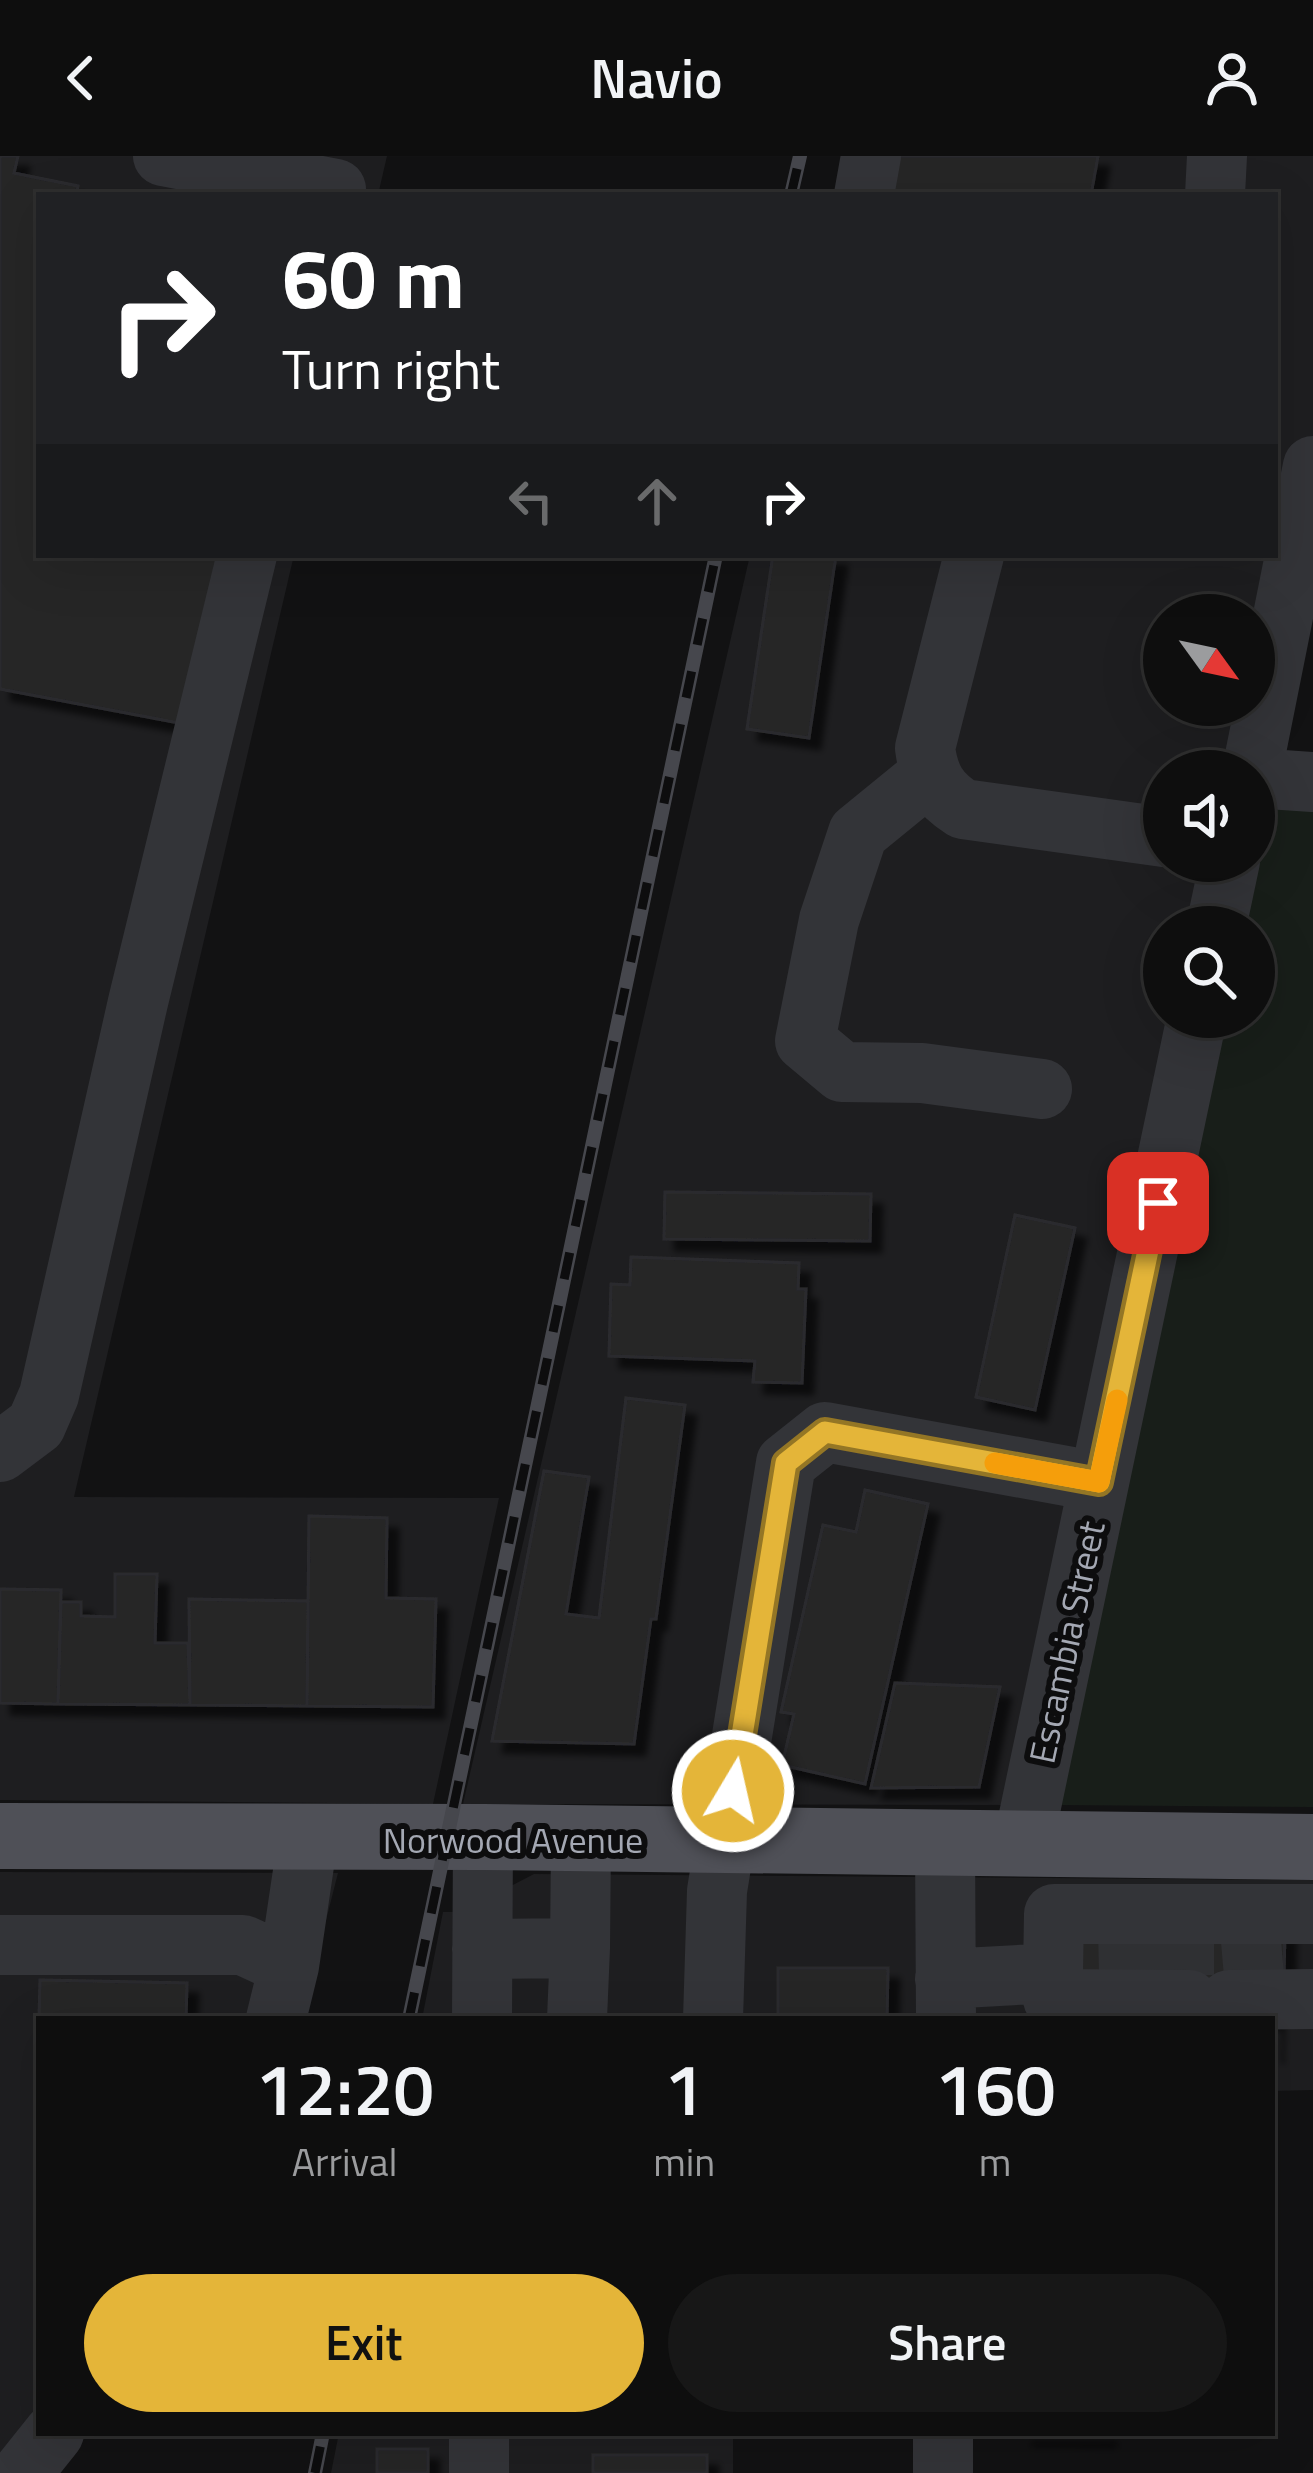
<!DOCTYPE html>
<html lang="en">
<head>
<meta charset="utf-8">
<style>
	body { margin:0; font-family:"Titillium Web",sans-serif; background:#171717; color:#f1f3f6; height:100vh; display:flex; flex-direction:column; font-size:45px; white-space:nowrap }
	* { box-sizing:border-box; margin:0 }
	p { font-size:39px; color:#9b9c9e }
	.icon { flex:none; width:66px; height:66px; fill:none; stroke:currentColor; stroke-width:2; stroke-linecap:round; stroke-linejoin:round }
	.map { position:relative; flex:1; overflow:hidden }
	.drawer { position:absolute; left:36px; top:1860px; width:1239px; height:420px; display:flex; flex-direction:column; background:#0e0e0e; border-radius:0px; box-shadow:0 12px 48px #0002,0 0 0 3px #2e2e2e }
	.drawer>* { flex:none }
	.banner { position:absolute; left:36px; top:36px; width:1242px; height:366px; border-radius:0px; box-shadow:0 12px 48px #0002,0 0 0 3px #2e2e2e; background:#202124; color:#fff; overflow:hidden }
	.needle { width:78px; rotate:123deg }
	.controls { position:absolute; left:1143px; top:438px; display:grid; gap:24px }
	.controls a { display:grid; place-items:center; width:132px; height:132px; border-radius:50%; background:#0e0e0e; box-shadow:0 12px 48px #0002,0 0 0 3px #2e2e2e; font-size:60px }
	.pin { position:absolute; display:grid; place-items:center; width:102px; height:102px; color:#fff; margin:-51px; border-radius:24px; box-shadow:0 6px 18px #0006 }
	.me { position:absolute; width:132px; margin:-66px; rotate:9deg; stroke-linejoin:round; filter:drop-shadow(0 0 9px #0008) }
	.turn { display:flex; align-items:center; gap:42px; height:252px; padding:0 48px; font-size:54px }
	.turn .icon { width:156px; height:156px; stroke-width:2.5 }
	.turn b { display:block; font-size:84px; line-height:102px }
	.lanes { display:flex; align-items:center; height:114px; padding:0 48px; background:#0003; justify-content:center; gap:60px; direction:ltr }
	.lanes .off { opacity:.35 }
	.eta { display:flex; justify-content:space-evenly; align-items:center; height:204px; text-align:center }
	.eta b { font-size:72px; font-weight:600; line-height:84px }
	.primary-button { display:flex; gap:24px; margin-top:auto; padding:24px 48px }
	.primary-button a { flex:1; height:138px; border-radius:72px; background:#e4b539; color:#111; font-size:48px; font-weight:600; line-height:138px; text-align:center }
	.primary-button a+a { background:#171717; color:#f1f3f6 }
	header { display:flex; justify-content:space-between; align-items:center; height:156px; padding:0 48px; background:#0e0e0e; font-size:54px; font-weight:600 }
	.map>svg:first-child { display:block }
	.built { fill:#1e1e20; fill-rule:evenodd }
	.green { fill:#181e19 }
	.building { fill:#252527; stroke:#2c2c2f; stroke-width:3; filter:url(#shadow) }
	.lines { fill:none; stroke-linecap:round; stroke-linejoin:round }
	.minor-tunnel { stroke:#2f3033; stroke-width:60; stroke-dasharray:60 30; stroke-linecap:butt }
	.minor { stroke:#333438; stroke-width:60 }
	.major { stroke:#4f5057; stroke-width:66 }
	.rail-casing { stroke:#46474d; stroke-width:14 }
	.rail { stroke:#0d0d0e; stroke-width:9; stroke-dasharray:27; stroke-linecap:butt }
	.route-casing { stroke:#947625; stroke-width:30 }
	.route { stroke:#e4b539; stroke-width:21 }
	.slow { stroke:#f59e0b; stroke-width:21 }
	.labels { text-anchor:middle; dominant-baseline:central; stroke-width:12; stroke-linejoin:round; paint-order:stroke }
	.street-label { font-size:36px; fill:#a4a8b3; stroke:#0d0d0e }
</style>
</head>
<body>
<header><svg class="icon" aria-label="back" viewBox="0 0 24 24"><path d="M15 5l-7 7 7 7"/></svg>Navio<svg class="icon" aria-label="person" viewBox="0 0 24 24"><circle cx="12" cy="8" r="4"/><path d="M4 21q1-7 8-7t8 7"/></svg></header>
<div class="map">
<svg width="1313" height="2317" viewBox="0 0 1313 2317">
	<defs>
		<filter id="shadow"><feDropShadow dx="11" dy="11" stdDeviation="3" flood-color="#0009"/></filter>
	</defs>
	<rect width="100%" height="100%" fill="#121213"/>
	<path class="built" d="M0,0H387L378,39H39V399H294L74,1341L499,1342L433,1648L0,1644Z
		M844,0H1313V427L1254,705V615H1164V705H1254L1240,771H1164V861H1221L1054,1649L463,1648L750,399H1275V39H835ZM1164,459H1254V549H1164Z
		M0,1716L338,1717L301,1863H39V2277H89L55,2317H0Z
		M534,1718L1313,1724V1934L1272,1935V1863H422L443,1756H461Z
		M339,2277H733V2317H331Z"/>
	<path class="green" d="M1267,646L1313,649V1651L1054,1649L1221,861H1254V771H1240Z"/>
	<path class="building" d="M0,0H18L14,17L78,30L76,39H39V399H219L184,568L0,533Z
		M898,0H1098L1091,39H891Z
		M773,399H836L809,582L747,573Z
		M665,1036L871,1038L870,1085L664,1083Z
		M1015,1059L1075,1072L1035,1254L976,1241Z
		M631,1101L799,1107L798,1133H806L802,1227L753,1226L755,1205L609,1200L611,1128L630,1129Z
		M626,1242L685,1249L656,1463H651L634,1588L492,1585L544,1315L589,1321L566,1458L599,1462Z
		M865,1334L928,1348L865,1628L782,1609L794,1558L781,1556L823,1369L856,1376Z
		M309,1360L387,1362L386,1442L436,1443L433,1551L307,1550Z
		M115,1418H157L155,1487H188L190,1549L58,1548L61,1446H81V1460L115,1461Z
		M0,1433L61,1434L58,1548L0,1547Z
		M189,1443L308,1445L307,1550L190,1549Z
		M895,1527L1000,1531L979,1631L871,1632Z
		M1074,1772L1285,1774L1284,1820L1273,1860L1272,1897V1863L1073,1818Z
		M778,1812H888L887,1863H778Z
		M40,1824L187,1827L186,1863H39Z
		M39,1866V1960H36Z
		M1022,2277H1105V2280L1022,2279Z
		M377,2293H428V2317H377Z
		M593,2299H707V2317H593Z"/>
	<g class="lines">
		<path class="minor-tunnel" d="M1128,1772L1129,1818
			M1250,1773L1254,1820
			M1184,1819V1773"/>
		<path class="minor" d="M163,0L336,33L334,39
			M864,39L871,0
			M1215,39L1217,0
			M974,399L925,592C929,622 938,637 963,653L1164,681
			M1252,615L1313,310
			M929,619L858,677L829,764L805,885L842,916L922,917L1042,933
			M1254,622L1313,626
			M1216,771L1230,705
			M0,1296L36,1269L49,1239L138,846L247,399
			M945,1686L946,1863
			M1023,1688L1197,861
			M0,1789H243L289,1810
			M580,1792L581,1683
			M482,1793L580,1792L577,1863
			M1053,1817V1843L1189,1844
			M945,1823L1053,1817L1054,1758H1313
			M1229,1844L1313,1843
			M276,1863L289,1810L308,1682
			M482,1863L483,1681
			M713,1863L717,1735L786,1307L825,1276L1099,1326
			M22,2317L54,2277
			M479,2317V2277
			M943,2317V2277"/>
		<path class="major" d="M0,1680L483,1681L1313,1691"/>
		<defs>
			<path id="rail" d="M791,39L800,0
				M409,1863L716,399
				M315,2317L323,2277"/>
		</defs>
		<use href="#rail" class="rail-casing"/>
		<use href="#rail" class="rail"/>
	</g>
	<g class="lines">
		<defs>
			<path id="route" d="M733,1635L786,1307L825,1276L1099,1326L1158,1047"/>
		</defs>
		<use href="#route" class="route-casing"/>
		<use href="#route" class="route"/>
		<path class="slow" d="M995,1307L1099,1326L1117,1244"/>
	</g>
	<g class="labels">
		<g class="street-label">
			<text transform="translate(1066 1486) rotate(-78)">Escambia Street</text>
			<text x="513" y="1683">Norwood Avenue</text>
		</g>
	</g>
</svg>
<div class="controls">
<a><svg class="needle" viewBox="-14 -14 28 28"><path d="M0-13l5 13h-10z" fill="#e53935"/><path d="M0 13l5-13h-10z" fill="#9b9c9e"/></svg></a>
<a><svg class="icon" aria-label="sound" viewBox="0 0 24 24"><path d="M4 9h4l5-4v14l-5-4H4zM17 9q2 3 0 6"/></svg></a>
<a><svg class="icon" aria-label="search" viewBox="0 0 24 24"><circle cx="10" cy="10" r="6"/><path d="M15 15l6 6"/></svg></a>
</div>
<div class="pin" style="left:1158px;top:1047px;background:#d93025"><svg class="icon" aria-label="arrive" viewBox="0 0 24 24"><path d="M6 21V4h12l-3 4 3 4H6"/></svg></div>
<svg class="me" style="left:733px;top:1635px" viewBox="-20 -20 40 40"><circle r="17" fill="#e4b539" stroke="#fff" stroke-width="3"/><path d="M0-11L8 9 0 5-8 9z" fill="#fff"/></svg>
<div class="banner">
<div class="turn"><svg class="icon" aria-label="right" viewBox="0 0 24 24"><path d="M7 20v-9h11M14 6l5 5-5 5"/></svg><div><b>60 m</b>Turn right</div></div>
<div class="lanes"><svg class="icon off" aria-label="left" viewBox="0 0 24 24"><path d="M17 20v-9H6M10 6l-5 5 5 5"/></svg><svg class="icon off" aria-label="ahead" viewBox="0 0 24 24"><path d="M12 20V5M6 11l6-6 6 6"/></svg><svg class="icon" aria-label="right" viewBox="0 0 24 24"><path d="M7 20v-9h11M14 6l5 5-5 5"/></svg></div>
</div>
<section class="drawer">
<div class="eta">
<div><b>12:20</b><p>Arrival</p></div>
<div><b>1</b><p>min</p></div>
<div><b>160</b><p>m</p></div>
</div>
<div class="primary-button"><a>Exit</a><a>Share</a></div>
</section>
</div>
</body>
</html>
